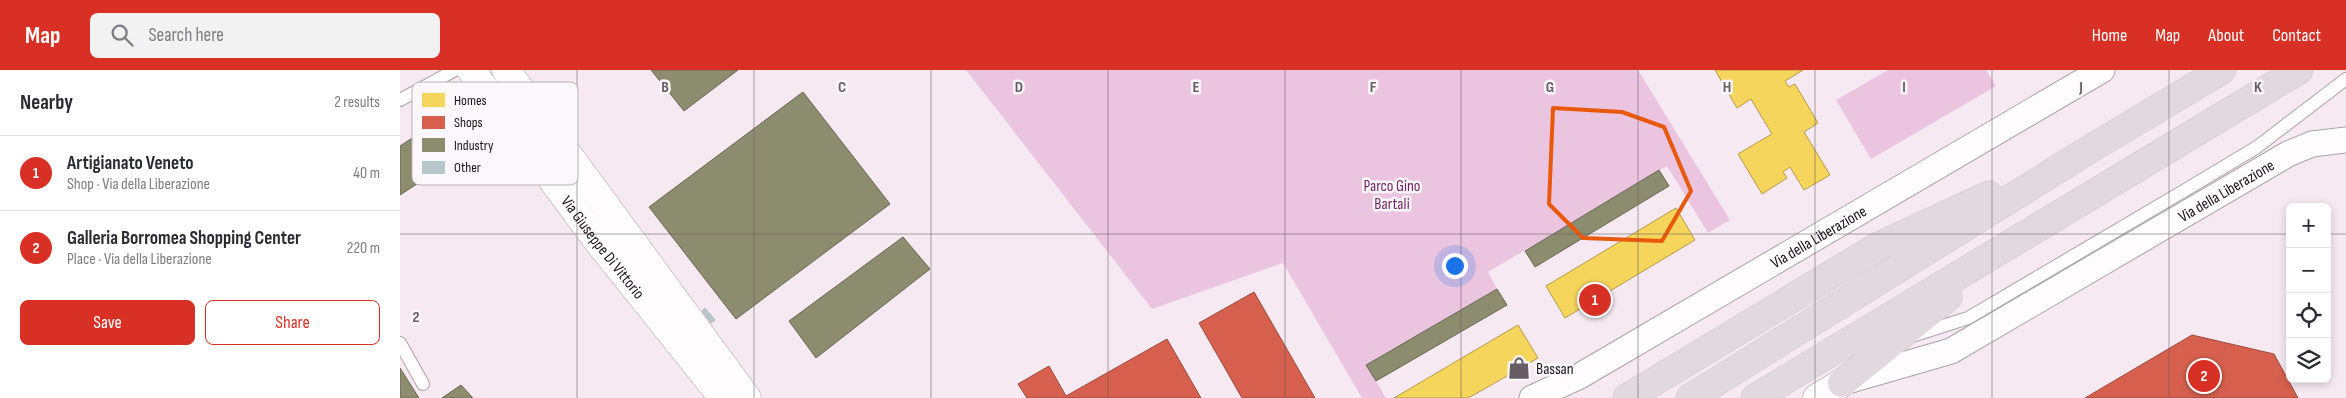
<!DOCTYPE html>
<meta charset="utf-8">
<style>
body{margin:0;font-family:"Sofia Sans Condensed",sans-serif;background:#f2f2f3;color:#2b2b33}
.controls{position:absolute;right:15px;bottom:15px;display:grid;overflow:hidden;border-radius:8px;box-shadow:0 2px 8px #0003}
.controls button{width:45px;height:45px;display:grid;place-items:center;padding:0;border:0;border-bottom:1px solid #e1e1e2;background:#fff;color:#2b2b33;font:25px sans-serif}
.you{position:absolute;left:1054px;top:195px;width:18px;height:18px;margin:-12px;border:4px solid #fff;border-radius:50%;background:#1a73e8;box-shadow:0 0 0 8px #1a73e833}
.badge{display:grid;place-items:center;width:32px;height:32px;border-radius:50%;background:#d93025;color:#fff;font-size:16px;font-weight:700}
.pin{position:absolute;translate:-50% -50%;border:2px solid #fff;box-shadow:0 1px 5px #0006}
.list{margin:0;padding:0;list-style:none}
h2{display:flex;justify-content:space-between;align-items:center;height:65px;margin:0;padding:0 20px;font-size:21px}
h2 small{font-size:16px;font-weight:400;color:#7c7c81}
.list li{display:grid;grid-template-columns:32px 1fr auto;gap:15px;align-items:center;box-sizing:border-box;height:75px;padding:0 20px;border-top:1px solid #e1e1e2}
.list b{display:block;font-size:19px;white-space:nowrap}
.list p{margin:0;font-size:16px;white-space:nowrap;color:#7c7c81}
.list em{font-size:16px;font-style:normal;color:#7c7c81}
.actions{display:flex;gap:10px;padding:15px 20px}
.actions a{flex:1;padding:11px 0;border:1px solid #d93025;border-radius:8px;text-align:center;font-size:18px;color:#d93025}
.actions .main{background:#d93025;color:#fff}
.icon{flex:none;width:28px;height:28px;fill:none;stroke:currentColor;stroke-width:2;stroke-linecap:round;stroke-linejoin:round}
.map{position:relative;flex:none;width:1946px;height:328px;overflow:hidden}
header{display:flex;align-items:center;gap:30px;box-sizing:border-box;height:70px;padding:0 25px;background:#d93025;color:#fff}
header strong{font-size:24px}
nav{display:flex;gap:28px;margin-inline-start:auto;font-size:18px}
.search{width:350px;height:45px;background:#f2f2f3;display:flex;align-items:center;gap:12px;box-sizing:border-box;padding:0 18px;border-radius:8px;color:#7c7c81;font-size:19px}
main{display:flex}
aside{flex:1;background:#fff}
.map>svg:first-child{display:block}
</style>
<header>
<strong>Map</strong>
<div class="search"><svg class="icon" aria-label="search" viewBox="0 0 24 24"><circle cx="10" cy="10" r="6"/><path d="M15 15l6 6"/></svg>Search here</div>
<nav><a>Home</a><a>Map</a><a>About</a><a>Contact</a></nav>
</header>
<main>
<aside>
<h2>Nearby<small>2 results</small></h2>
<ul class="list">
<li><span class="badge">1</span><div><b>Artigianato Veneto</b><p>Shop · Via della Liberazione</p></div><em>40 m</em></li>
<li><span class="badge">2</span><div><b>Galleria Borromea Shopping Center</b><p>Place · Via della Liberazione</p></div><em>220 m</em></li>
</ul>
<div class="actions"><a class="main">Save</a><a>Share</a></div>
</aside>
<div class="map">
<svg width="1946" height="328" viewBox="0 0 1946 328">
<rect width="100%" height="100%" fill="#f6e9f2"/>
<path fill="#ebc4e0" d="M566 0H1238L1330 150 1308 163 1267 96 1088 202 1097 219 966 294 986 328H962L883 193 752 239Z
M1488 0H1586L1596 16 1471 89 1436 30Z"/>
<path fill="#f6d55c" stroke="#b49a48" d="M1315 0H1403L1385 11 1389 17 1395 14 1418 53 1404 62 1430 105 1404 120 1390 97 1383 102 1387 108 1362 124 1338 84 1372 64 1351 29 1337 38Z
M1276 138 1295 170 1165 248 1146 216Z
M1118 255 1138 288 1093 314 1068 328H994Z"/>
<path fill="#d6604d" stroke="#9e493d" d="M854 222 915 328H842L799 253Z
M1792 265 1874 284 1898 328H1685Z
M767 269 801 328H627L618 314 649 296 666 326Z"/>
<path fill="#8c8c6e" stroke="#6a6754" d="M251 0H338L284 41Z
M403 22 490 134 336 249 249 137Z
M49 44 72 78 0 125V76Z
M1259 100 1269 116 1135 197 1125 181Z
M503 167 530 199 416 288 389 251Z
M1097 219 1107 235 976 311 966 295Z
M0 298 19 328H0Z
M61 315 73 328H42Z"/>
<path fill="#b6c7cc" stroke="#b6b6ba" d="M305 238 315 250 311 253 302 241Z"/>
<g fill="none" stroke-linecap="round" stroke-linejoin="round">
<defs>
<path id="lane" d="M0 30 55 0
M1512 266 1568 248 1787 119 1857 77 1946 9
M0 273 23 314"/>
<g id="street">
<path id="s1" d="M1444 312 1551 281 1888 84 1912 74 1946 70"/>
<path id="s2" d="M1132 328 1178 307 1702 0"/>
</g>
<g id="secondary">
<path id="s3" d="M71 0 196 169 323 328"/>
<path d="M106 0 347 328"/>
<path d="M1417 328 1442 313"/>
</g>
<path id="highway" d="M1442 313 1548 227
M1227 328 1477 177 1589 125
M1290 328 1690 79 1822 0
M1355 328 1899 0"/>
</defs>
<use href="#lane" stroke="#aca2a9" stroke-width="14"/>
<use href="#street" stroke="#aca2a9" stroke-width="27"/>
<use href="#secondary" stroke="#aca2a9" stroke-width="29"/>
<use href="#highway" stroke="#cec8cc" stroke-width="29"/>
<use href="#lane" stroke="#fefcfd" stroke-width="12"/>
<use href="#street" stroke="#fefcfd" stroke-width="25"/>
<use href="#secondary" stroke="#fefcfd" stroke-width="28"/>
<use href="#highway" stroke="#e2d9df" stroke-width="28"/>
</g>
<path fill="none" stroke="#e8590c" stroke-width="4" stroke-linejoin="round" d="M1153 38 1222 42 1264 57 1291 121 1262 171 1183 168 1149 134Z"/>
<path fill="none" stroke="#685d64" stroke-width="1" stroke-opacity="0.55" d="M177 0V328M354 0V328M531 0V328M708 0V328M885 0V328M1061 0V328M1238 0V328M1415 0V328M1592 0V328M1769 0V328M0 164H1890M1927 164H1946"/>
<defs>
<symbol id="shop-bare" viewBox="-9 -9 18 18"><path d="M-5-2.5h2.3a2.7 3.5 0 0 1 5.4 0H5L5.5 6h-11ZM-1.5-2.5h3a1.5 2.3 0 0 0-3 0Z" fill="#685d64" stroke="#fcf7fa" stroke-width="2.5" paint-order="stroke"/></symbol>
</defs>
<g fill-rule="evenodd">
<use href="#shop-bare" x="1103" y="282" width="32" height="32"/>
</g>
<g text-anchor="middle" stroke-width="5" stroke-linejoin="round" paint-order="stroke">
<g font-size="16" fill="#732263" stroke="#fcf7fa">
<text x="992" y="121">Parco Gino<tspan x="992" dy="18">Bartali</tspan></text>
</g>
<g font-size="16" fill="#1b1218" stroke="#fcf7fa">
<text dy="6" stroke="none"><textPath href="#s1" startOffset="430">Via della Liberazione</textPath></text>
<text dy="6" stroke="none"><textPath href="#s2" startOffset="329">Via della Liberazione</textPath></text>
<text dy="6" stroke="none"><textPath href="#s3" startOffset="221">Via Giuseppe Di Vittorio</textPath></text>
</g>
<g font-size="16" fill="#1b1218" stroke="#fcf7fa" text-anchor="start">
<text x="1136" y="304">Bassan</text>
</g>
</g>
<rect x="12" y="12" width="166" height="103" rx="8" fill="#fcf7fa" stroke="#b8b2b6" stroke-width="1"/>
<rect x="22" y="23" width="23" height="14" fill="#f6d55c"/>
<rect x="22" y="46" width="23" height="13" fill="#d6604d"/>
<rect x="22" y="68" width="23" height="14" fill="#8c8c6e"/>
<rect x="22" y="91" width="23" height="13" fill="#b6c7cc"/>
<g font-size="14" fill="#1b1218">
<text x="54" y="35">Homes</text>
<text x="54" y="57">Shops</text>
<text x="54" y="80">Industry</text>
<text x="54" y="102">Other</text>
</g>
<g font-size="16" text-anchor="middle" font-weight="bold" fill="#685d64" stroke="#fcf7fa" stroke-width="5" stroke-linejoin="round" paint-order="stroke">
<text x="265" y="22">B</text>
<text x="442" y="22">C</text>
<text x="619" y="22">D</text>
<text x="796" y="22">E</text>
<text x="973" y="22">F</text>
<text x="1150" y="22">G</text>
<text x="1327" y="22">H</text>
<text x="1504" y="22">I</text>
<text x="1681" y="22">J</text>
<text x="1858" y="22">K</text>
<text x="16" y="252">2</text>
</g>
</svg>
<div class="controls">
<button>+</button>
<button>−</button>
<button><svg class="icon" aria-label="locate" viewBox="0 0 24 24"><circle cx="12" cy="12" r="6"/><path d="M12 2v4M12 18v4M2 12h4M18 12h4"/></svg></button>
<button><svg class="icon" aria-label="layers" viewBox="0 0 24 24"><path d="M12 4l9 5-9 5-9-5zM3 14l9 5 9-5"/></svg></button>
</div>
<div class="you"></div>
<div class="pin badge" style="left:1195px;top:230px">1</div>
<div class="pin badge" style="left:1804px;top:306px">2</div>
</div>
</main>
